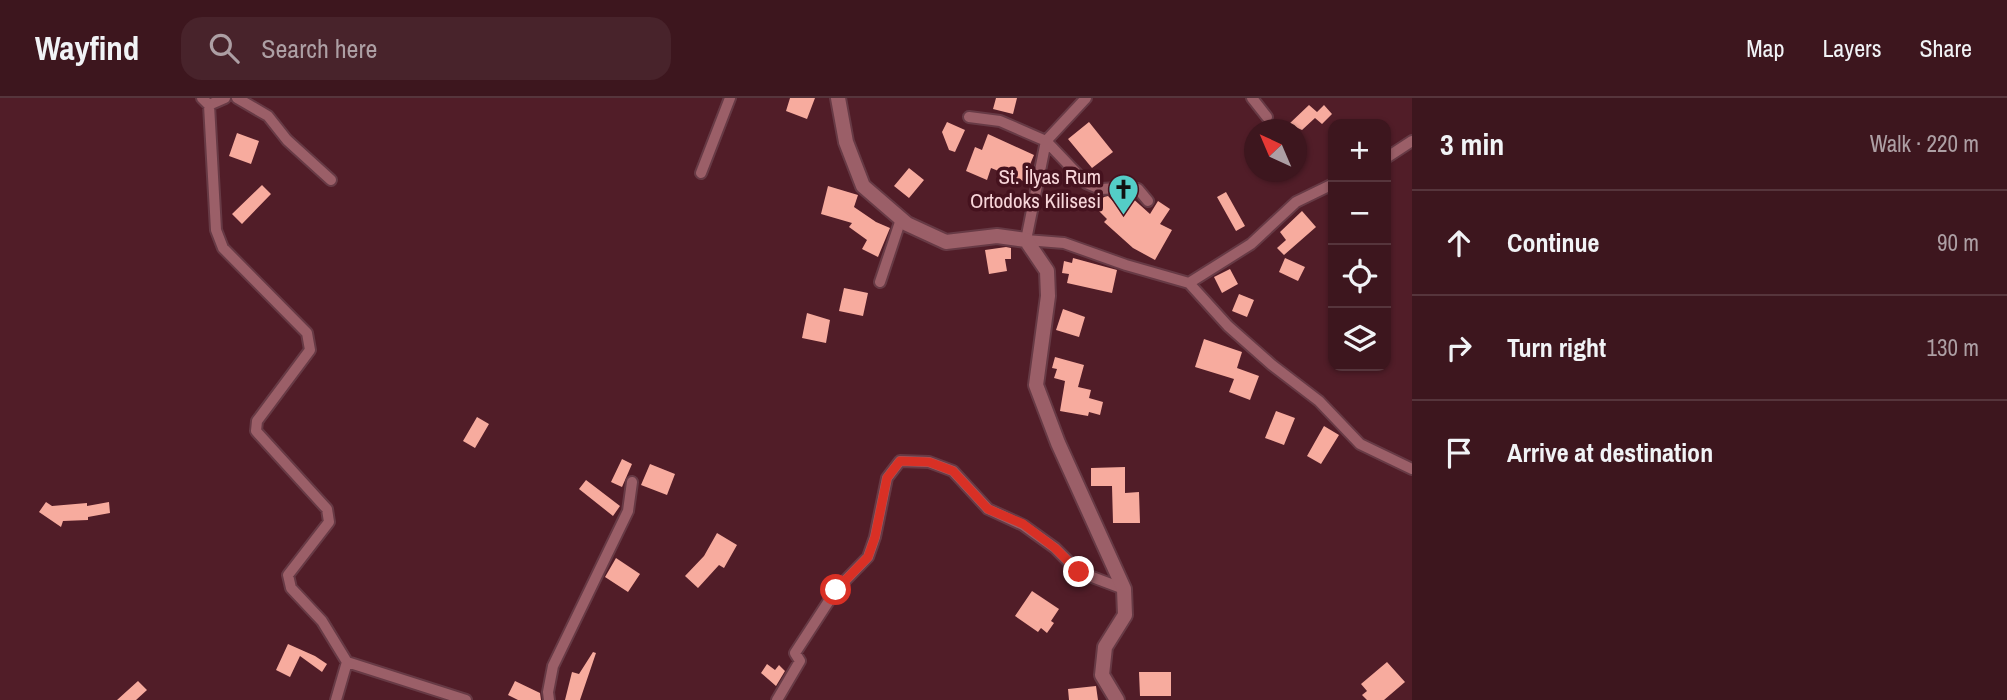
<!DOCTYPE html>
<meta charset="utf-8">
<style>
body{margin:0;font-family:"Archivo Narrow",sans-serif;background:#48232b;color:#f1f3f6}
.controls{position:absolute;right:21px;top:21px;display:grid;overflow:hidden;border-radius:14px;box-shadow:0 2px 5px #0004}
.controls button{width:63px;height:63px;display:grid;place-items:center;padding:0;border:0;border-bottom:2px solid #56353c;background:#3d161e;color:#f1f3f6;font:35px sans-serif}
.compass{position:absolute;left:1244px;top:21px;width:63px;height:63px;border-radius:50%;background:#3d161e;box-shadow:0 2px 5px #0004;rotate:316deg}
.stop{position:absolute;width:21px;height:21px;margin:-16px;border:5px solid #d93025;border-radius:50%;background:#fff}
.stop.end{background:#d93025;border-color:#fff;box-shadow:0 2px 7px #0008}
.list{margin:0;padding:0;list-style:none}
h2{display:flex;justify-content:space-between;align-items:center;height:91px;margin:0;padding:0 28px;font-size:30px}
h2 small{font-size:23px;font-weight:400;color:#ad9fa4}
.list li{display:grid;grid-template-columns:46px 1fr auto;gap:21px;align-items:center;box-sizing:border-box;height:105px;padding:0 28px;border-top:2px solid #56353c}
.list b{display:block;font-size:26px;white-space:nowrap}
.list em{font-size:23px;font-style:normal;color:#ad9fa4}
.icon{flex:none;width:38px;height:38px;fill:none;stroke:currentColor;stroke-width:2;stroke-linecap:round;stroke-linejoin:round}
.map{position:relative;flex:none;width:1412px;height:602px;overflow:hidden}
header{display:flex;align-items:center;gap:42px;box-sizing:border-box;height:98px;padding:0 35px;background:#3d161e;border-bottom:2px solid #56353c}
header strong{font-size:33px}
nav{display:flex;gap:38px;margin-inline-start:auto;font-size:24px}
.search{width:490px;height:63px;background:#48232b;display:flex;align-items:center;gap:18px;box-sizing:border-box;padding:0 24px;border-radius:21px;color:#ad9fa4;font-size:26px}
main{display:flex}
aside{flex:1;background:#3d161e}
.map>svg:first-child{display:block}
</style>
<header>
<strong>Wayfind</strong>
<div class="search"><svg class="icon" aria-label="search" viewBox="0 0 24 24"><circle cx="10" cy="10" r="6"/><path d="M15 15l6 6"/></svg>Search here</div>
<nav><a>Map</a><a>Layers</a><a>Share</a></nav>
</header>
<main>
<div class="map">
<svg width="1412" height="602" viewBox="0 0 1412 602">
<rect width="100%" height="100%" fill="#511d28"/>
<path fill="#f7ab9e" d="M790 0H815L807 21 786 13Z
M996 0H1017L1013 16 993 11Z
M1309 7 1317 14 1324 7 1332 16 1322 26 1315 20 1302 32 1289 26Z
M947 24 965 32 955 54 949 52 942 34Z
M1089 24 1113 54 1092 70 1068 41Z
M237 35 259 43 251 66 229 58Z
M988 36 1034 57 1023 83 991 70 987 82 966 73 975 49 982 52Z
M909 70 924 82 909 100 894 88Z
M262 87 271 96 242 126 232 116Z
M828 88 858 97 854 109 876 124 890 130 878 159 862 151 867 142 849 129 852 125 821 116Z
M1226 94 1245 128 1236 133 1217 99Z
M1108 98 1118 108 1127 98H1130L1150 116 1158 103 1170 111 1160 126 1172 132 1155 162 1133 150 1104 124 1107 121 1094 108 1104 99Z
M1302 113 1316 129 1284 157 1277 150 1286 142 1280 134Z
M1006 149 1011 150V161H1005L1007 173 989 176 985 152Z
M1073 160 1117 172 1112 195 1067 185 1069 176 1062 175 1064 163 1072 165Z
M1285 160 1305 169 1298 183 1279 174Z
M1230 171 1238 186 1222 195 1214 179Z
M844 190 868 195 863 218 839 213Z
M1239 196 1254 202 1247 219 1232 213Z
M1063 211 1085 219 1079 239 1056 232Z
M807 215 830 222 826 245 802 240Z
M1204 241 1242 254 1237 270 1259 278 1250 302 1229 294 1234 281 1195 269Z
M1055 259 1084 267 1078 289 1091 292 1089 300 1103 304 1100 317 1089 314 1088 318 1060 313 1065 283 1054 280 1057 271 1052 270Z
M1276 313 1295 320 1284 347 1265 340Z
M477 319 489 326 475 350 463 343Z
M1324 328 1339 337 1321 366 1307 358Z
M622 361 632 366 622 389 611 384Z
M650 366 675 376 667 397 641 387Z
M1125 369V395L1139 394 1140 425H1113L1112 388H1091V370Z
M586 382 620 408 613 418 579 391Z
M46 404 52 408 87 405V408L109 404 110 415 88 419V422L63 423 61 429 39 414Z
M717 435 737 447 724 470 719 467 698 490 685 478 704 458Z
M616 460 640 476 628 494 605 479Z
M1032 493 1059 511 1051 523 1054 525 1047 535 1041 530 1038 534 1015 518Z
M288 546 315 558 327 566 322 574 300 558 290 579 276 572Z
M593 554 596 555 580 602H565L572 574 579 576Z
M1387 564 1405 584 1384 602H1367L1362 597 1367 593 1361 586Z
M767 566 775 572 779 567 785 573 776 588 761 575Z
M1139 574H1171V598H1140Z
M138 583 147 592 136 602H117Z
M515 583 540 595 541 602H518L508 597Z
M1096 588 1098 602H1069L1068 591Z"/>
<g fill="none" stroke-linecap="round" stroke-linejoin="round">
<defs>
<path id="minor" d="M202 0 209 7 216 132 223 150 307 235 310 252 257 323 256 333 327 411 329 424 288 477 291 490 322 523 347 564 466 602
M237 0 268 18 287 42 331 82
M1086 0 1046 43 1026 142 1064 145 1126 167 1189 185 1228 228 1272 267 1319 303 1360 346 1412 371
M1252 0 1267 19
M209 7 225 0
M969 19 1000 23 1046 43 1086 85 1100 91 1121 90 1138 91 1148 103
M1386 60 1412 43
M701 75 730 0
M880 184 901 121
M1189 185 1251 146 1296 104 1333 86
M336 602 347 564
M549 602 548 594 553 568 628 413 632 384
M777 602 800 563 795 555 836 492 868 459 875 439 887 380 900 363 929 364 953 373 988 411 1023 427 1055 450 1079 474 1124 491"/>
<path id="tertiary" d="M838 0 846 44 863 88 907 126 946 144 997 138 1026 142 1047 173 1048 198 1036 287 1058 345 1124 491 1125 517 1105 549 1102 577 1117 602"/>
</defs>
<use href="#minor" stroke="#673a45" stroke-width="14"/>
<use href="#tertiary" stroke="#673a45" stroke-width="18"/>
<use href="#minor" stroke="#9b5f68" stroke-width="10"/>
<use href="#tertiary" stroke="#9b5f68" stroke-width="14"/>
</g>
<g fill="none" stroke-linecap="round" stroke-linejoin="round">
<path stroke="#d93025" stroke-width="9" d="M836 492 868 459 875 439 887 380 900 363 929 364 953 373 988 411 1023 426 1055 450 1079 474"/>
</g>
<defs>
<symbol id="church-pin" viewBox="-11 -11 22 30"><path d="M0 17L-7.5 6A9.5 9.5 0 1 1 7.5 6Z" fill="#54cdc7" stroke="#45121e"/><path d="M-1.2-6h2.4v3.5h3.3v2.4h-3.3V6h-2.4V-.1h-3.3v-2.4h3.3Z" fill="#111"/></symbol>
</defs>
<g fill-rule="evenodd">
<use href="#church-pin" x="1106" y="74" width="35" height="47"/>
</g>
<g text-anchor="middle" stroke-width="7" stroke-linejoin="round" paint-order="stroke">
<g font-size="21" fill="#f8d6da" stroke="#45121e" text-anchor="end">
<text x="1101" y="86">St. İlyas Rum<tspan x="1101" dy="24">Ortodoks Kilisesi</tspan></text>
</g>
</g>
</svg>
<div class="controls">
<button>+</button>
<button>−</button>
<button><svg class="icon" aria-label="locate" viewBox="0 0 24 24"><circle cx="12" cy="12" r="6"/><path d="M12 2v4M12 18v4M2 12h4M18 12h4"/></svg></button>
<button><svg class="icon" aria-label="layers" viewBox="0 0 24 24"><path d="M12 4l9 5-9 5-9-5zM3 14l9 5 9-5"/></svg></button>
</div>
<svg class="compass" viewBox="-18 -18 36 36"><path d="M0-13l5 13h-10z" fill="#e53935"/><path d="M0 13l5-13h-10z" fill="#ad9fa4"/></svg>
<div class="stop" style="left:836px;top:492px"></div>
<div class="stop end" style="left:1079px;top:474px"></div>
</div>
<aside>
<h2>3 min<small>Walk · 220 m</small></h2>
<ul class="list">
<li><svg class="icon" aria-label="ahead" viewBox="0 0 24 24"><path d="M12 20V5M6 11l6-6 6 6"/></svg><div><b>Continue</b></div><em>90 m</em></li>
<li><svg class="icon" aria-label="right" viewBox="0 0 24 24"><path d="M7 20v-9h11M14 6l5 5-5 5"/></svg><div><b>Turn right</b></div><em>130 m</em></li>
<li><svg class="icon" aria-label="arrive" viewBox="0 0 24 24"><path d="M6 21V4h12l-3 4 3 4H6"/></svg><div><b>Arrive at destination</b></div></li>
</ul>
</aside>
</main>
